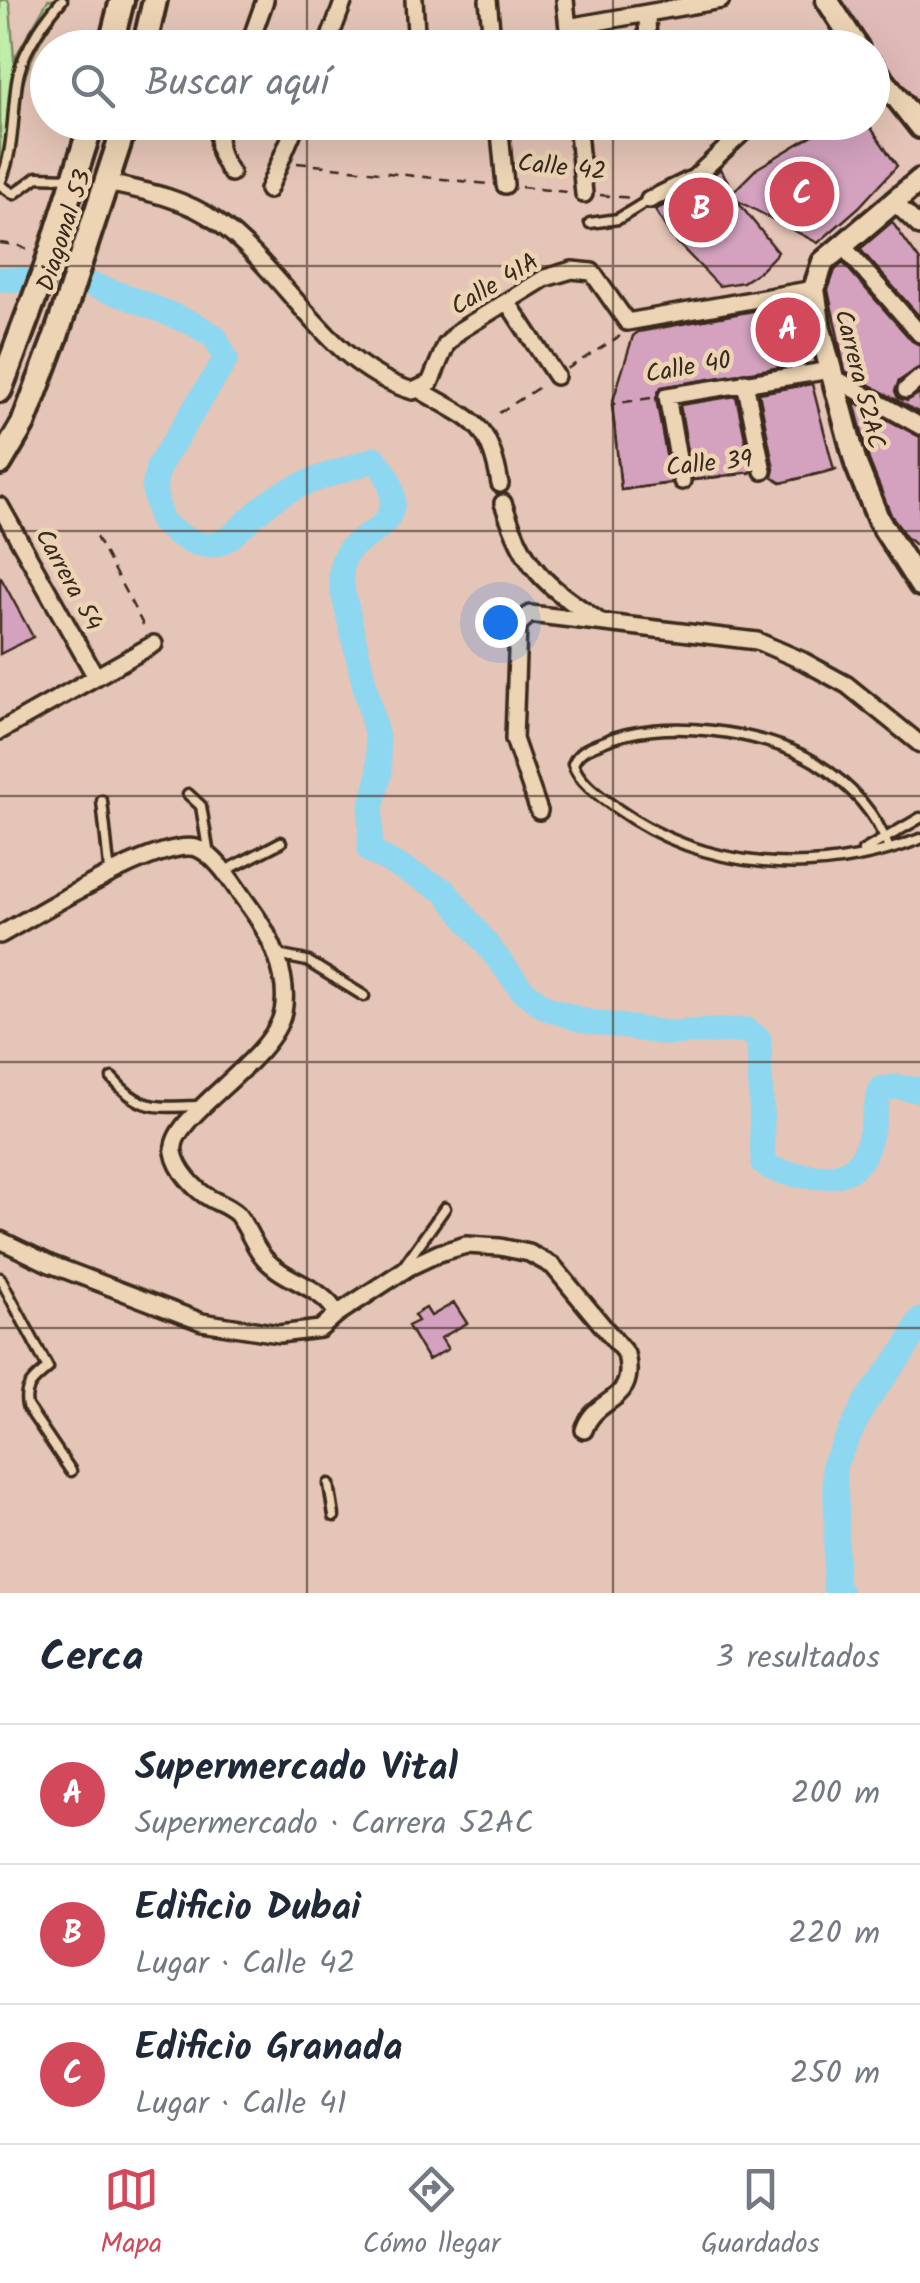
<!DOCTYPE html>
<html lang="es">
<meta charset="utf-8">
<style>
body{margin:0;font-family:Kalam,sans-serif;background:#f6f6f7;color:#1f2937}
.you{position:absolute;left:500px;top:622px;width:35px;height:35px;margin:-25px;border:8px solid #fff;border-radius:50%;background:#1a73e8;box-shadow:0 0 0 15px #1a73e833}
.badge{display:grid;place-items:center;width:65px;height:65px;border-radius:50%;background:#d1495b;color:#fff;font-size:32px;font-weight:700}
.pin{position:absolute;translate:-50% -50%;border:5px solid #fff;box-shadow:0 2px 10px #0006}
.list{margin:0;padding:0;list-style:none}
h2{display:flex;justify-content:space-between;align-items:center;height:130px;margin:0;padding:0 40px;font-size:42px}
h2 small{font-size:32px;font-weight:400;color:#747a83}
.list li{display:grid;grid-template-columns:65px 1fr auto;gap:30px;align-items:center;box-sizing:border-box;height:140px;padding:0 40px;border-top:2px solid #e0e1e3}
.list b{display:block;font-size:38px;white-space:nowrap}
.list p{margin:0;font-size:32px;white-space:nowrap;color:#747a83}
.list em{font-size:32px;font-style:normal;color:#747a83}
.icon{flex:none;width:55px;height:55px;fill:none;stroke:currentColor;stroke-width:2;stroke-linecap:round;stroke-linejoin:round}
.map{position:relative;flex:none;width:920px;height:1593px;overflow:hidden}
.search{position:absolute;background:#fff;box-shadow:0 10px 40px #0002;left:30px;right:30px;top:30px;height:110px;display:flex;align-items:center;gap:25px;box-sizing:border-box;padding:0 35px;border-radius:55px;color:#747a83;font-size:38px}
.sheet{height:550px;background:#fff}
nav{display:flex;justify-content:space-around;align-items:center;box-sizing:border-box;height:140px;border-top:2px solid #e0e1e3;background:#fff;font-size:28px;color:#747a83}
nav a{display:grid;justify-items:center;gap:5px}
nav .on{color:#d1495b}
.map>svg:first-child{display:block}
</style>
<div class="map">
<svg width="920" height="1593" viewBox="0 0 920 1593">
<rect width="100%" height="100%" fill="#e5c5b7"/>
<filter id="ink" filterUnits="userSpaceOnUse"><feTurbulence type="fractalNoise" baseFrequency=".01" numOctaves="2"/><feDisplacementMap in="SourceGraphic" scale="20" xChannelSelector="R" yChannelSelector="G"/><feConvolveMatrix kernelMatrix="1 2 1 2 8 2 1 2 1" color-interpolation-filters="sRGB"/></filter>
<g filter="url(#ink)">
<path fill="#e0bab9" d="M843 0H920V117L916 115Z"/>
<path fill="#c0edaa" stroke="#7e8c64" stroke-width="2.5" d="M0 0H8L10 6 14 59 48 0H67C46 28 28 58 21 93 15 125 17 156 0 185Z"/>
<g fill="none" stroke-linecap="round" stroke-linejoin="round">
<path stroke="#8ed7f0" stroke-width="25" d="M0 279 85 283 125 296 194 324 215 337 226 359 158 467 154 489 161 521C227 579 235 517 286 492 314 478 346 470 375 459 391 477 401 502 384 523 374 535 355 540 347 553 339 565 341 579 343 592L377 738 380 773 371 808 370 851 445 891 523 991 546 1008 584 1021 666 1033 746 1030 759 1039 763 1163C777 1173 791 1174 807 1176 876 1183 866 1138 881 1089L897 1087 920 1090
M841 1593 835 1587 837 1516 834 1465 865 1403 906 1348 920 1320"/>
</g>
<path fill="#d4a2bf" stroke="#3b2a1e" stroke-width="2.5" d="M809 122H867L897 166 859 207 818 243 736 200 778 252 760 271 743 282 719 286 671 236 655 210 699 188 720 169 734 191 756 169 816 133Z
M892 222 920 261V317L860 249Z
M843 263 912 341 920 345V367L899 381 895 391 898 398 907 401 920 393V413L845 371 828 290 835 270Z
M791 304 806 363 661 387 656 398 671 483 621 490 612 404 633 336 638 332Z
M812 384 834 470 781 483 772 477 774 469 759 393Z
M736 396 752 472 693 480 680 405Z
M854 402 920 437V549L906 537 891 515 869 460Z
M0 576 33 637 0 654Z
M454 1303 467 1323 441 1338 448 1349 428 1360 408 1326 418 1321 414 1315 426 1308 431 1316Z"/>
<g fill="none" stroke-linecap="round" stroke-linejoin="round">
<defs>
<path id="lane" d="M0 183C14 152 12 116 17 82 21 53 43 22 62 0
M0 185 14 194 37 177 70 178
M590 223 618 219 649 200
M188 794 201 806 209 855
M102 801 110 876
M889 849C876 812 848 783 815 762 763 730 659 717 603 742 590 747 579 750 573 764 579 783 601 797 616 808 706 872 818 878 920 839
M863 851 920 818
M223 872 281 842
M277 955 307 961 364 996
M112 1078C143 1114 159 1106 202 1106
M403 1267 445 1208
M0 1278 48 1368C34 1380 23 1387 27 1406L71 1471
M329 1484 334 1516"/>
<path id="street" d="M414 0 417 48
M488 0 493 48
M565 0 570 48
M647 15 648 48
M568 27 721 0
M248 48 265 0
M326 48 344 0
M223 122C215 144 218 154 231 173
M374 122 414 125 419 122
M499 122 505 185
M577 122 584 194
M107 183C145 191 184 198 216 221 286 271 327 366 413 391L430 383 446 345 459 331 545 278 572 270 592 272 627 322 814 289
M268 190 297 122
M649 200 694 178 754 122
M895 203 920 227
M842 245 920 334
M508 303 556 376
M833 377 920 426
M745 382 763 471
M420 390C472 421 489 420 500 484
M906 390 920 378
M682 481 667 396 831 370
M503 503C527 571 540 581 599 621
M0 506 96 677
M0 731 154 644
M539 811 514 739 518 625 530 614 757 641 803 661 847 685 920 744
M0 935C36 915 165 834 199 849 220 859 235 888 249 906 270 934 290 976 283 1012 273 1062 167 1118 174 1152 177 1170 195 1190 211 1199 219 1203 230 1207 237 1214 248 1227 253 1246 265 1259 286 1282 322 1286 337 1314
M0 1240 50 1264 202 1322 279 1334 320 1329 337 1314 409 1267 439 1253 466 1245 500 1247 529 1253 553 1266 626 1354C638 1405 596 1394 584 1430"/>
<path id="secondary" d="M827 0 858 48
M872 66 920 127
M920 180 823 262 814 289 820 329 856 464 879 521 920 585"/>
<path id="primary" d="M110 48 122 0
M144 48 155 0
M0 390 46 267 92 122
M0 463 23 424 55 339 126 122"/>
</defs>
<use href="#lane" stroke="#3b2a1e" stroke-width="15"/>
<use href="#street" stroke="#3b2a1e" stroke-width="22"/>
<use href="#secondary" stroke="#3b2a1e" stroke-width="28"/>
<use href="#primary" stroke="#3b2a1e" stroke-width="30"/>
<path stroke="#3b2a1e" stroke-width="2.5" stroke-dasharray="10 8" stroke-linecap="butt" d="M297 163 488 184
M521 187 567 192
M600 195 632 198
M0 243 17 245 32 252
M567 369 620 336
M651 398 612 404 621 490 666 484
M499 413 544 384
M694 480 751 473
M776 480 781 483 840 468
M96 537 147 632"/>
<use href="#lane" stroke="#ecd4b4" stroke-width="8"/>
<use href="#street" stroke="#ecd4b4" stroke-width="15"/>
<use href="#secondary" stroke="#ecd4b4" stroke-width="20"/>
<use href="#primary" stroke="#ecd4b4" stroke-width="22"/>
</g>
</g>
<path fill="none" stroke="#3b2a1e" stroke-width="2.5" stroke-opacity="0.55" d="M307 0V48M613 0V48M307 122V1593M613 122V1593M0 266H920M0 531H920M0 796H920M0 1062H920M0 1328H920"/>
<g text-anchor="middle" stroke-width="9" stroke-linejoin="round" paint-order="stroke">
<g font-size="25" fill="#3b2a1e" stroke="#ecd4b4">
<text transform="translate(562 166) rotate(6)" y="9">Calle 42</text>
<text transform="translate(63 230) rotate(-72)" y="9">Diagonal 53</text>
<text transform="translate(494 283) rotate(-31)" y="9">Calle 41A</text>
<text transform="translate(688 366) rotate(-10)" y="9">Calle 40</text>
<text transform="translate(861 379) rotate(76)" y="9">Carrera 52AC</text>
<text transform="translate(709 462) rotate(-6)" y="9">Calle 39</text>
<text transform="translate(70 579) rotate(61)" y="9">Carrera 54</text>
</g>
</g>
</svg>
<div class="you"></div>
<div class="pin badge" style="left:788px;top:330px">A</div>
<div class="pin badge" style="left:701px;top:210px">B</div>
<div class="pin badge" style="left:802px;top:194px">C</div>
<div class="search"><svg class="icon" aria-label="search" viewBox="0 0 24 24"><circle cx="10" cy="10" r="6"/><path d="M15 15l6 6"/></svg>Buscar aquí</div>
</div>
<section class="sheet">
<h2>Cerca<small>3 resultados</small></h2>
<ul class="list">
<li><span class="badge">A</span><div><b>Supermercado Vital</b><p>Supermercado · Carrera 52AC</p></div><em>200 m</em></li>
<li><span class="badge">B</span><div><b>Edificio Dubai</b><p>Lugar · Calle 42</p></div><em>220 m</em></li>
<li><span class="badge">C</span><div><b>Edificio Granada</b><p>Lugar · Calle 41</p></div><em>250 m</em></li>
</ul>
</section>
<nav>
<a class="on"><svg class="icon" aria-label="map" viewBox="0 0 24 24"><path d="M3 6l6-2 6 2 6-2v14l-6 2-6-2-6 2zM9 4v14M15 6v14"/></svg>Mapa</a>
<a><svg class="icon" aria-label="directions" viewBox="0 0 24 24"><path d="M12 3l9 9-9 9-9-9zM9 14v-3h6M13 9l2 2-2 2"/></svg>Cómo llegar</a>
<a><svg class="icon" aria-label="saved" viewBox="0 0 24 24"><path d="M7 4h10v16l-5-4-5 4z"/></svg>Guardados</a>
</nav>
